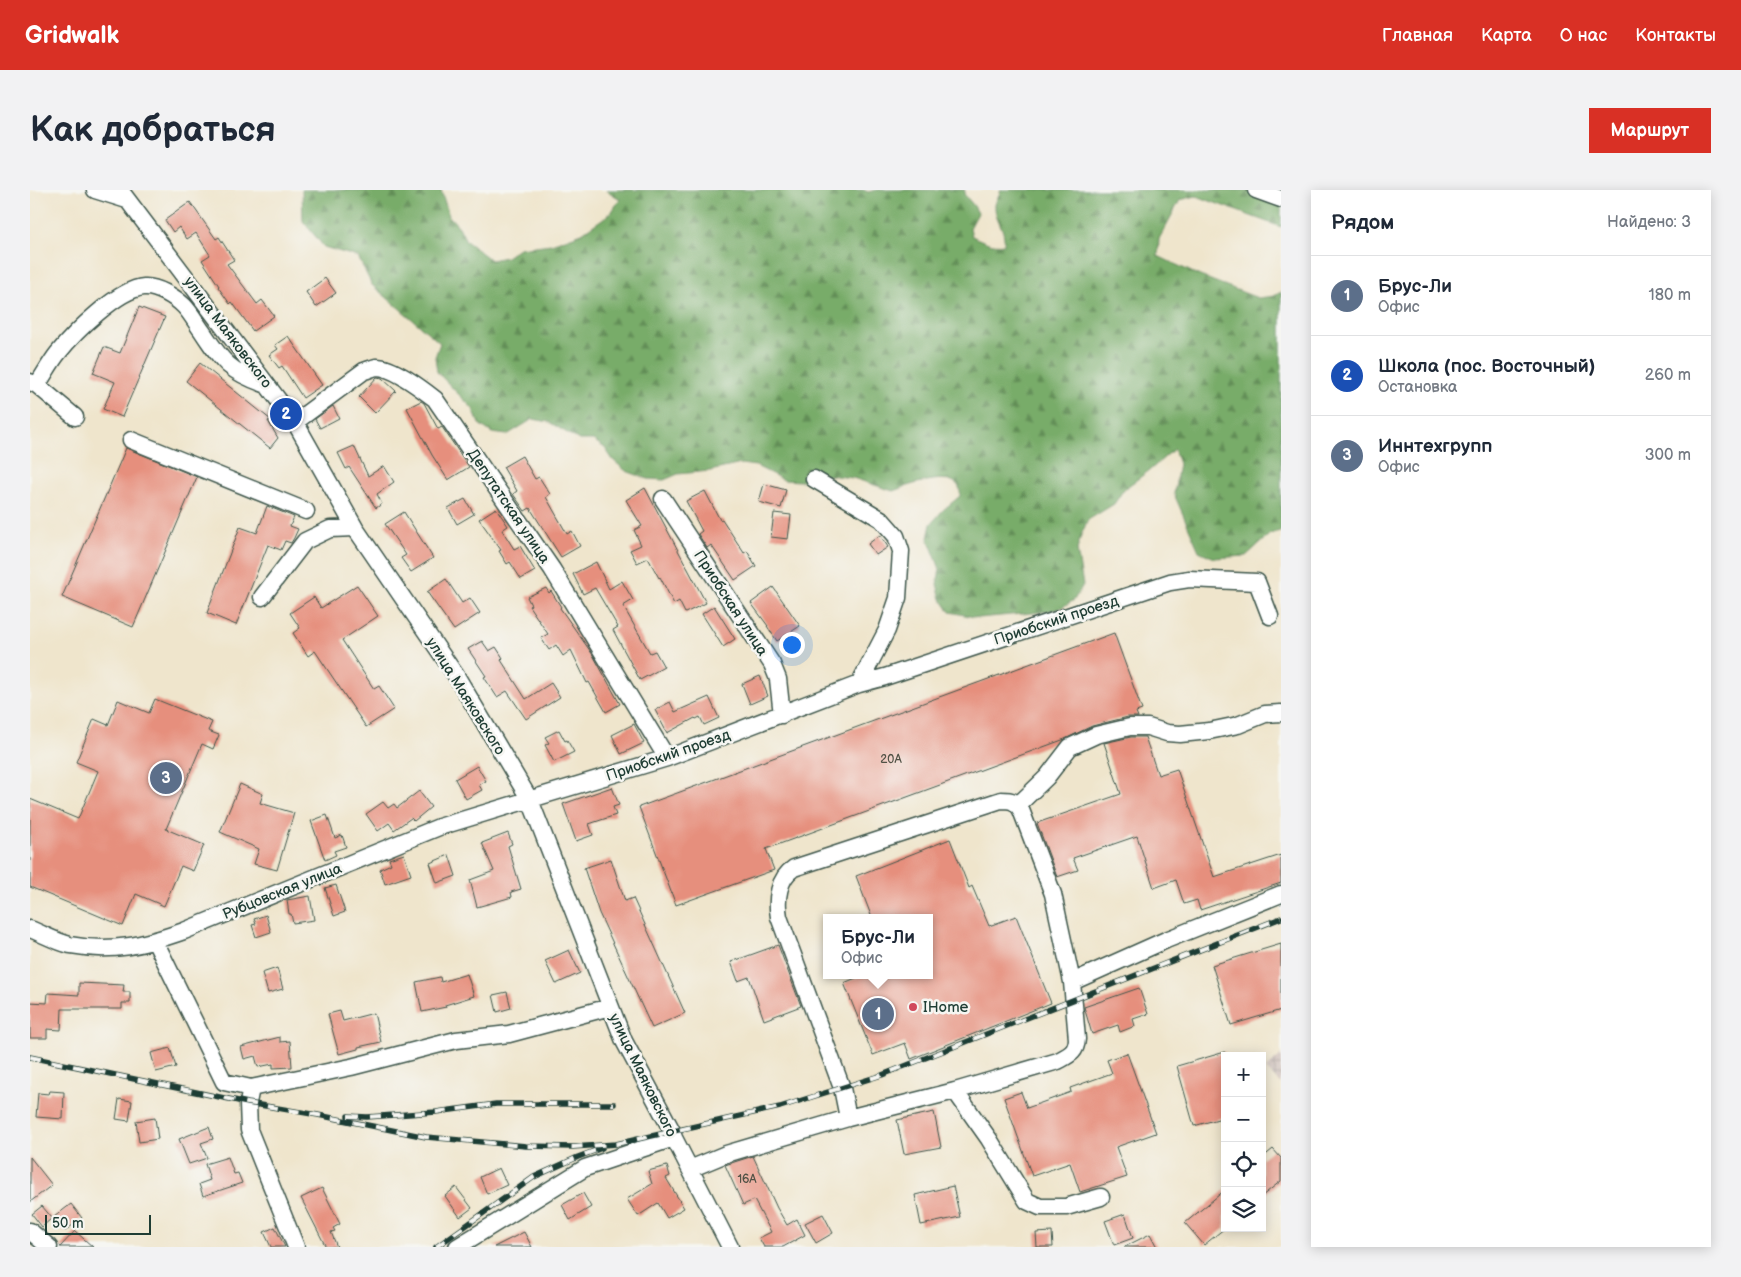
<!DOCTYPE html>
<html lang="ru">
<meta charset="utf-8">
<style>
body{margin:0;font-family:"Balsamiq Sans",sans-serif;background:#f2f2f3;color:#1f2937}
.controls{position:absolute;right:15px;bottom:15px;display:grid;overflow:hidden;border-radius:0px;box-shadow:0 2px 12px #0003}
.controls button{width:45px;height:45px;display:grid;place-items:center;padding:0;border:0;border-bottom:1px solid #e0e1e3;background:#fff;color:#1f2937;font:25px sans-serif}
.scale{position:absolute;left:15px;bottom:12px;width:106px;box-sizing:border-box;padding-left:5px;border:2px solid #1f3d34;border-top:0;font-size:14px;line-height:18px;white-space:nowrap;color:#1f3d34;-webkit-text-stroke:4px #f6f6f2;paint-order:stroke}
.you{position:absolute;left:761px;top:454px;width:18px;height:18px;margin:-12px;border:4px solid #fff;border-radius:50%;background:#1a73e8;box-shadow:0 0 0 8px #1a73e833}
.badge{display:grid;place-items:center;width:32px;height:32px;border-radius:50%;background:#d93025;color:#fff;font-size:16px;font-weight:700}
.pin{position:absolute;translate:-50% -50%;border:2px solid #fff;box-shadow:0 1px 5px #0006}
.popup{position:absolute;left:793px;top:724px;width:110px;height:65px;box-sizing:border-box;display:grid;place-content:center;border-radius:0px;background:#fff;filter:drop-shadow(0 1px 4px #0005);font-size:16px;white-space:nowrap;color:#747a83}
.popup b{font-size:19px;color:#1f2937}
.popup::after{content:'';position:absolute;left:50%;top:100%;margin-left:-10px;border:10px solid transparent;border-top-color:#fff}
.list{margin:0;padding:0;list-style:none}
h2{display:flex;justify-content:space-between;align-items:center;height:65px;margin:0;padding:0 20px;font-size:21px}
h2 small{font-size:16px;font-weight:400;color:#747a83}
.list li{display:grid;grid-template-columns:32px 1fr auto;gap:15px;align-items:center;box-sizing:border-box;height:80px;padding:0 20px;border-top:1px solid #e0e1e3}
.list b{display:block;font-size:19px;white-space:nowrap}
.list p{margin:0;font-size:16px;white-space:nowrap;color:#747a83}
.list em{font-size:16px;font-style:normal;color:#747a83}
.icon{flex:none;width:28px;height:28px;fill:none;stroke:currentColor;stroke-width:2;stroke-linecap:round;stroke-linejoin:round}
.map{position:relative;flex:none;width:1251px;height:1057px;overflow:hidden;border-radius:0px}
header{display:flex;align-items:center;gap:30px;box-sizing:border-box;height:70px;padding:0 25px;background:#d93025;color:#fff}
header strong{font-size:24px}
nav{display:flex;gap:28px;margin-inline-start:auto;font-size:18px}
.intro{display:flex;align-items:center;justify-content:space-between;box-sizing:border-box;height:120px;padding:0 30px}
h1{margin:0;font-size:35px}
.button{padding:12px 22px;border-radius:0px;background:#d93025;color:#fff;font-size:18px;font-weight:700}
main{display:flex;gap:30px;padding:0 30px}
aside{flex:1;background:#fff;border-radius:0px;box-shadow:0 2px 12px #0003}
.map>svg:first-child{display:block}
</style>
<header>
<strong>Gridwalk</strong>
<nav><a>Главная</a><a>Карта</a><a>О нас</a><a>Контакты</a></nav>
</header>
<div class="intro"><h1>Как добраться</h1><a class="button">Маршрут</a></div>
<main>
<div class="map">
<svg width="1251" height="1057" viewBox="0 0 1251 1057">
<defs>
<pattern id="industrial-grid" width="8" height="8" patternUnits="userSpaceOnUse" patternTransform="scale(1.25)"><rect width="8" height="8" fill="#cfc0ba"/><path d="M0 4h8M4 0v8" fill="none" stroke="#a79d98"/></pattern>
<pattern id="forest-firs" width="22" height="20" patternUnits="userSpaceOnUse" patternTransform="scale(1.25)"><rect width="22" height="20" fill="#78ac69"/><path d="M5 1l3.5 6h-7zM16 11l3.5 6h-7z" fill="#628d57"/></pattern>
</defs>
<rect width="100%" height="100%" fill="#f6f6f2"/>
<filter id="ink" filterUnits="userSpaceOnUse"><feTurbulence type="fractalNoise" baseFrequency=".02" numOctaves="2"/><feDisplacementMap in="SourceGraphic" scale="10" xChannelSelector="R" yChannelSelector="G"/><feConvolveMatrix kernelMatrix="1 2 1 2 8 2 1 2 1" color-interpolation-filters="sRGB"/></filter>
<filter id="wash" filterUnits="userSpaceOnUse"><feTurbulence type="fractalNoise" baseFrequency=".0096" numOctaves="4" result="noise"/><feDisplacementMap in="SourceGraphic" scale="20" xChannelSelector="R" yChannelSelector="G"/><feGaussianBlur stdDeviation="1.12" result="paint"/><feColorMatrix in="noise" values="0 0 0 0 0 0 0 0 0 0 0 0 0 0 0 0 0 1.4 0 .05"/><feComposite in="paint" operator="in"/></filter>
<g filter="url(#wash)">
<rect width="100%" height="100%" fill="#efe5cc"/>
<path fill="url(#industrial-grid)" d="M1251 865V894L1236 879Z"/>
<path fill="url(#forest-firs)" stroke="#4c744e" d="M272 0H411L419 26 429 37 436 51 461 70 476 67 489 58 521 54 552 43 581 23 590 9 576 0H833L838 2 847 0H935L934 4 944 16 948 23 940 38 942 46C953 51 962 56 974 54 976 38 964 29 965 15 966 10 969 5 971 0H1251V37L1166 6 1150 10 1129 49 1128 66 1170 86 1228 108 1244 106 1251 102V341L1240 344 1216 366 1184 368 1169 361 1144 304 1149 274 1144 259 1120 280 1094 299 1084 314 1058 330 1051 345 1047 360 1053 395 1044 410 1029 419 1013 422 949 428 920 422 911 409 907 394 910 379 898 348 901 334 913 320 930 306C934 275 876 296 863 301L823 288 799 285 785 289 771 291 754 290 726 276 711 274 680 281 648 284 634 290 618 289 596 281 583 270 575 258 563 250H549L519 232 503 229 477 245 462 243 449 234 443 219 407 182 405 167 410 153 342 95 328 67 294 57 273 31Z"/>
<g id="blocks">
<path fill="#e68f7d" d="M160 12 186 49 189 47 204 70 197 74 227 114 232 110 244 126 223 141 202 112 200 114 188 97 189 96 172 70 180 65 166 43 157 49 149 37 143 42 135 30Z
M295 88 306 103 286 117 276 102Z
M109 117 135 127 92 227 73 219 85 192 63 183 74 157 90 163Z
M258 146 292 195 273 208 252 176 249 178 239 165 248 159 245 155Z
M170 173 241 230 238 231 248 248 240 258 156 191Z
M347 187 352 188 366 201 345 223 329 207Z
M391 211 394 213 408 239 412 237 439 277 418 290 402 265 377 218Z
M303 216 309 228 290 238 285 229Z
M324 256 338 286 354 276 364 292 347 304 352 314 346 318 319 277 316 279 308 263Z
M96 258 167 287 103 437 32 407Z
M492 266 505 289 509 287 520 304 516 307 537 344 542 341 550 356 531 367 500 318 495 321 483 304 487 301 473 277Z
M734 294 756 300 751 318 729 312Z
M615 298 676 413 655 423 649 411 644 414 630 387 629 388 618 368 607 373 600 360 611 355 604 340 612 336 596 310Z
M675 301 690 330 692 329 714 363 717 361 726 376 705 390 681 355 677 358 668 344 672 341 656 311Z
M435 309 444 324 427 334 418 318Z
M237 316 264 327 260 336 268 339 264 348 261 353 255 351 251 360 238 355 206 435 177 423 210 337 227 343Z
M466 318 478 336 472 340 484 359 490 356 505 381 491 389 480 372 477 374 469 361 471 360 449 329Z
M374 322 403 368 381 382 371 368 376 365 355 334Z
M744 323 761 325 758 349 741 347Z
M850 345 858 357 846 365 838 354Z
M566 372 579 399 592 391 603 410 593 416 620 463 625 461 634 477 610 490 583 440 588 437 565 398 553 404 543 384Z
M416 389 432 413 440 408 450 423 424 440 397 402Z
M327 395 348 426 312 450 344 499 349 496 364 519 336 537 285 461 278 466 263 443 270 438 260 423 284 407 291 418Z
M743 397 770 436 747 451 737 436H738L721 413Z
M516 398 519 403 521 401 531 417 530 418 563 465 590 514 576 522 559 492 557 493 541 460 533 466 526 455 519 460 511 448 518 444 499 416 501 415 497 407Z
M684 416 705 449 693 457 672 424Z
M1084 443 1112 520 1106 522 1108 527H1098L1062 536 1035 549 736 659 744 680 646 715 609 617Z
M452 451 459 461 466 457 473 468 471 470 496 509 521 493 530 507 496 529 477 501 467 507 454 487 456 486 438 459Z
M730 486 738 506 720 514 712 494Z
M679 507 689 528 674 535 670 527 666 529 665 528 637 543 625 520 640 512 645 522Z
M125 509 182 532 178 541 189 545 183 559 172 554 136 639 174 655 163 681 151 676 134 716 106 704 93 736 0 697V609L48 629 68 581 46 572 64 529 78 535 88 510 119 523Z
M604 534 614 553 591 564 582 545Z
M529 540 535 551 537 550 544 562 524 572 515 555 519 553 515 547Z
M1101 547H1115L1128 585 1147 579 1184 687 1251 665V693L1170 720 1167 710 1154 714 1146 690 1124 698 1107 646 1043 668 1048 680 1027 687 1007 633 1091 604 1074 553Z
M447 576 456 591 449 595 452 600 436 609 425 589Z
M210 594 233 604 230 613 264 623 247 680 224 674 229 659 190 642Z
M582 597 589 615 583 617 586 625 559 634 563 645 546 651 533 614Z
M389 601 401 617 384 631 381 628 364 640 359 633 348 641 336 624 353 612 358 618 364 614 367 618Z
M297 625 305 648 312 645 316 657 304 661 306 665 295 670 281 631Z
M478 643 482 654 478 656 491 699 481 702 482 707 447 717 440 690 464 681 452 653Z
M920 649 939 698 942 696 959 736 986 726 1021 813 881 869 875 853 843 865 814 793 833 785H899V728H842L826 686Z
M374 664 381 685 355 694 350 679 361 674 359 669Z
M419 665 426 686 407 693 400 673Z
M581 669 595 711 603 708 655 823 622 838 569 723 554 678Z
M306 695 315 722 304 726 295 698Z
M280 706 284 730 263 733 261 724H259L257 710Z
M236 725 241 742 226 747 222 735 226 734 224 729Z
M1251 754V820L1201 835 1182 775Z
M748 755 771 816 734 830 719 787 708 791 701 772Z
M539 760 550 783 526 794 515 771Z
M247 778 253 799 238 803 232 783Z
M437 784 444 806 415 815 416 817 392 822 386 792 410 787 411 792Z
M49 793 94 795 93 802H100V813H92V819H32L31 840 17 839V848H0V812L17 813 18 803 49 805Z
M1109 798 1118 824 1103 829 1105 836 1090 842 1088 835 1062 844 1054 817Z
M477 802 481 818 467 822 463 805Z
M310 821 313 831 344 823 351 852 328 857V859L309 864 298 824Z
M250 847V852L260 851 262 877 243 878V874L228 877 225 866 214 869 211 857Z
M140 858 146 877 126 882 121 863Z
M1195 862V927L1164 936 1147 876Z
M1097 863 1126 943 1086 957 1097 987 1050 1002 1040 973 1002 986 974 908 991 902 997 918 1041 902 1040 898 1082 883 1077 870Z
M20 901 34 902 33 929 6 927 8 903 19 904Z
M89 909 102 911 99 931 86 929Z
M904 922 911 957 874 964 867 930Z
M125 928 128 949 109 952 106 931Z
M179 937 183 949 171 953 177 968 159 974 149 949Z
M1243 959 1251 968V991L1232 1006V968Z
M723 966 747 1018 757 1035 767 1029 775 1045 753 1057H734L729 1048 741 1042 724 1010 713 1015 695 975Z
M0 967 22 995 0 1012Z
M198 967 204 984 208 983 212 993 173 1006 169 994 180 990 175 974Z
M637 976 640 986 636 988 654 1018 637 1028 628 1013 608 1026 597 1009 622 994 618 981Z
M469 978 477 995 457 1004 450 987Z
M923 996 930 1027 891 1035 885 1005Z
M426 997 442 1018 430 1027 415 1006Z
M292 998 310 1034 303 1038 305 1041 301 1042 307 1057H296L271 1008Z
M1195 1000V1038L1174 1055 1155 1033Z
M553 1003 561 1017 540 1030 532 1015Z
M41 1014 52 1028 35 1041 24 1027Z
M12 1016 22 1028 12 1037 2 1024Z
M793 1024 803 1043 786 1053 775 1033Z
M1095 1024 1103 1048 1084 1055 1075 1031Z
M245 1037 255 1057H241L234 1042Z
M45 1041 63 1057H30Z
M494 1042 502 1057H464Z
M1022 1042 1023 1057H1007L1006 1043Z
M1120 1044 1127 1057H1094Z"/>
</g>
</g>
<g filter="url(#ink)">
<use href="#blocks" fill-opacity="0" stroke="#3e564b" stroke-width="1"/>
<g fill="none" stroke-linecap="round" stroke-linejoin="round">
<defs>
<path id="minor" d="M65 0 97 10
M90 0 265 232 325 338 427 487 500 610 594 851 642 941 644 948 700 1057
M1226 0 1251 9
M0 192 7 195 45 227
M7 195C14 185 20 173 28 163 44 143 88 99 114 97 127 96 145 107 154 116 161 123 166 133 172 141 193 173 200 182 237 195
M265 232 334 181C338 180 342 178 346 177 362 176 392 199 405 209L522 379 637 568
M101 250 276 321
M784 289 851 329 866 346 871 361 868 408 857 440 829 494
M633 309 742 474 748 489 752 525
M232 407 275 351 300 339 325 338
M988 615 1017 587 1040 557 1066 545 1100 537H1118L1137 543 1150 544 1179 541 1208 535 1235 524 1251 523
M0 739C13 744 27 752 40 755 83 763 114 755 154 741L409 637 637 568 829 494 855 487 1140 392 1159 389 1227 392 1240 426
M125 751 194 892 221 898 218 913 219 940 266 1057
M221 898 321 877 426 850 479 844 580 817
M925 901 959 949 997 1011 1010 1017H1036L1071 1007
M818 928 925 901 1028 871C1039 865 1046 863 1047 849L1042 792
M660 979 696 964 818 928 812 898 749 727C746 710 748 688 764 678L971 610C982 610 986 611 991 620L1023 704 1042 792 1136 750 1251 704
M0 1041 19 1057
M427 1057 555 978 644 948"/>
</defs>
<use href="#minor" stroke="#3e564b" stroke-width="19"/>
<use href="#minor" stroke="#fff" stroke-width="16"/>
<defs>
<path id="rail" d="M0 867 218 913 288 925 396 947 496 956 543 957 586 954 750 917 852 885 1251 728
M318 926 337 927 406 922 466 914H584
M406 1057 504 987 548 967 572 958"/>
</defs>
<use href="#rail" stroke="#1f3d34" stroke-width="5.5"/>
<use href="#rail" stroke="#f6f6f2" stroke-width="4" stroke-dasharray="11" stroke-linecap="butt"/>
</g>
</g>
<circle fill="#d1495b" stroke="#f6f6f2" stroke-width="2" cx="883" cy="817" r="5"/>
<g text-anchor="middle" stroke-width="5" stroke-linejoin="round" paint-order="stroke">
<g font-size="12" fill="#515246">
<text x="861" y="573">20А</text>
<text x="717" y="993">16А</text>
</g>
<g font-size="15" fill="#1f3d34" stroke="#f6f6f2">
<text transform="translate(198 142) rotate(53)" y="5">улица Маяковского</text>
<text transform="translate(479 316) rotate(56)" y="5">Депутатская улица</text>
<text transform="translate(701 413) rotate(57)" y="5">Приобская улица</text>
<text transform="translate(1026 430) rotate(-18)" y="5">Приобский проезд</text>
<text transform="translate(436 506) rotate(58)" y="5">улица Маяковского</text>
<text transform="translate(638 565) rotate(-19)" y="5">Приобский проезд</text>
<text transform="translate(252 701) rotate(-22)" y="5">Рубцовская улица</text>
<text transform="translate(613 885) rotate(64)" y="5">улица Маяковского</text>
</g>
<g font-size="15" fill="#1f3d34" stroke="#f6f6f2" text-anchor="start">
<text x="893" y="822">IHome</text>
</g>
</g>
</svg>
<div class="controls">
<button>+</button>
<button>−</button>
<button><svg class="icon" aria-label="locate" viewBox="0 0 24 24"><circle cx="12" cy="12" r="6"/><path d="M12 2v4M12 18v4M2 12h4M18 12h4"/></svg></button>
<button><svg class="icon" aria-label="layers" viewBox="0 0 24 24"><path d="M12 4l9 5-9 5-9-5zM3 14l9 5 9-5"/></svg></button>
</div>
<div class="scale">50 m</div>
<div class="you"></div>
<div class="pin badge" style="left:848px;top:824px;background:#5c6f8a">1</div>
<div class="popup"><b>Брус-Ли</b>Офис</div>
<div class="pin badge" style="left:256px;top:224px;background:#1a4fb4">2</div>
<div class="pin badge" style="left:136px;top:588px;background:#5c6f8a">3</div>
</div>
<aside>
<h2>Рядом<small>Найдено: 3</small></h2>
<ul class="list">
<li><span class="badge" style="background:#5c6f8a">1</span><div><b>Брус-Ли</b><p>Офис</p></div><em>180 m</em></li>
<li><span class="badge" style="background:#1a4fb4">2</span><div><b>Школа (пос. Восточный)</b><p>Остановка</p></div><em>260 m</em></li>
<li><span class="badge" style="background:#5c6f8a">3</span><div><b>Иннтехгрупп</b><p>Офис</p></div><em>300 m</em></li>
</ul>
</aside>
</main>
